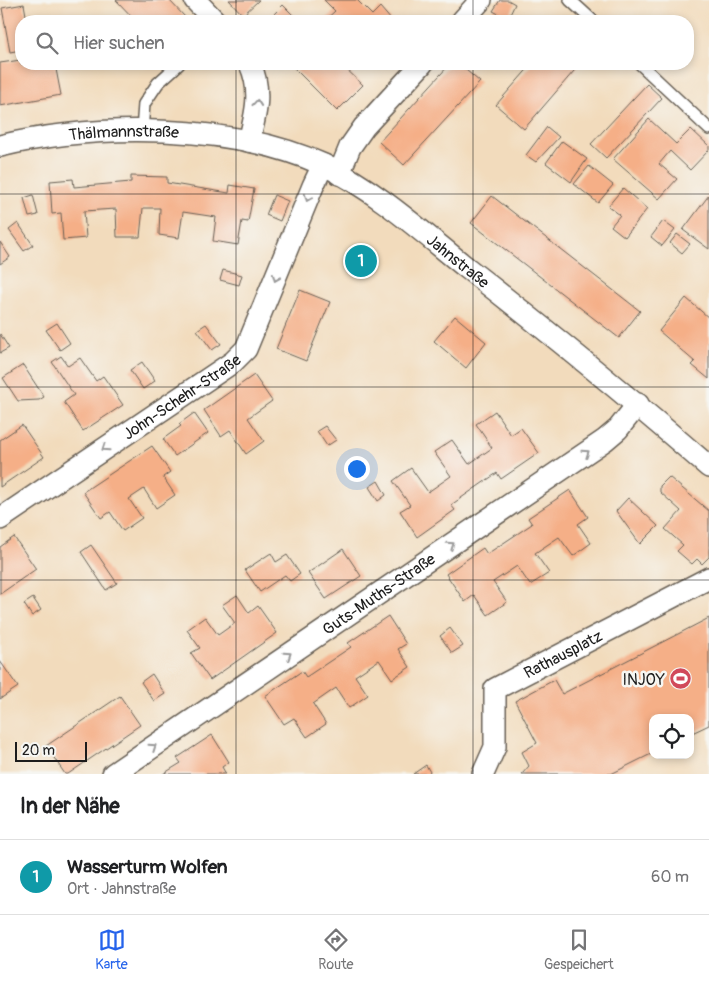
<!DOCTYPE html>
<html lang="de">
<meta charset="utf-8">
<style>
body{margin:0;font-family:Pangolin,sans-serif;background:#f2f2f2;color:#202124}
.controls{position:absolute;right:15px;bottom:15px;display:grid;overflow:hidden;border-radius:10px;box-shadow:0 2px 8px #0003}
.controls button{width:45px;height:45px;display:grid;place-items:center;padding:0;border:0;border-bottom:1px solid #e0e0e0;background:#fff;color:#202124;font:25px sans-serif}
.scale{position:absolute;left:15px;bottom:12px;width:72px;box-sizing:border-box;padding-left:5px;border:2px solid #1c1c1c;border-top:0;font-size:14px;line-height:18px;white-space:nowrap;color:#1c1c1c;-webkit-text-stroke:4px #f6f6f2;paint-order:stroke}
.you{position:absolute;left:356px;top:468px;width:18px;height:18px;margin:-12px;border:4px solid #fff;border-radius:50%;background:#1a73e8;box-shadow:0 0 0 8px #1a73e833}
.badge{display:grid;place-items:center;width:32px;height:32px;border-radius:50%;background:#2563eb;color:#fff;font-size:16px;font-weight:700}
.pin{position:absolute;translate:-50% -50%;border:2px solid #fff;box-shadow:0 1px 5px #0006}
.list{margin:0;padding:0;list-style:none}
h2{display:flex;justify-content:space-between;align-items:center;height:65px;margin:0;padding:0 20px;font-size:21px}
h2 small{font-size:16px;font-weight:400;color:#757577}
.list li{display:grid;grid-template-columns:32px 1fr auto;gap:15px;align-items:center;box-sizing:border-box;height:75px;padding:0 20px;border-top:1px solid #e0e0e0}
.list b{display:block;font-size:19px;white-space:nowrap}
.list p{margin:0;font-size:16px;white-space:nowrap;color:#757577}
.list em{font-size:16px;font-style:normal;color:#757577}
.icon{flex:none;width:28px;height:28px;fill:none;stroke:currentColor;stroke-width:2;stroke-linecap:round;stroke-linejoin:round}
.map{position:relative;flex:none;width:709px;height:774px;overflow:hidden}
.search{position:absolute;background:#fff;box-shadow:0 2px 8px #0003;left:15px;right:15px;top:15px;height:55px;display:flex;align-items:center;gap:12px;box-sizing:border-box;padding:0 18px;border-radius:20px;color:#757577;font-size:19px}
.sheet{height:140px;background:#fff}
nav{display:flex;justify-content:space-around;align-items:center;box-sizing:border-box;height:70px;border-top:1px solid #e0e0e0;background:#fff;font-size:14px;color:#757577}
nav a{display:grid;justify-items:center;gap:2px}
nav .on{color:#2563eb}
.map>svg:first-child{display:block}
</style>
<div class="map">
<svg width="709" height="774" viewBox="0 0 709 774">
<rect width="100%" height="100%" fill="#f6f6f2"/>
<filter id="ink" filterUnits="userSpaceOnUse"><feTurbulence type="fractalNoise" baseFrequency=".02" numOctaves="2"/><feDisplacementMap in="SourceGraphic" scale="10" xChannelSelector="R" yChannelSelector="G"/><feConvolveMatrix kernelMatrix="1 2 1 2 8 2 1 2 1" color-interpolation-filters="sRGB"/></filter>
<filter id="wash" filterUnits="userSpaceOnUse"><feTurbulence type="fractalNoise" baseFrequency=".0096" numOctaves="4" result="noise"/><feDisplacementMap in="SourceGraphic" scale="20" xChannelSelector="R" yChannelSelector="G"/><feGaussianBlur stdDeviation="1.12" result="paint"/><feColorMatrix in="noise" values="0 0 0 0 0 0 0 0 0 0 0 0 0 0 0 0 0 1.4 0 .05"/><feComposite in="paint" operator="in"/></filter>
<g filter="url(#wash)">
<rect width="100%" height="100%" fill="#f2dbbc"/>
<g id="blocks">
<path fill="#f5af87" d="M116 0H169L185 17 181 21H136Z
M229 0H259L243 15Z
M324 0H357L372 15 380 7 392 21H324L335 11Z
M500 0H508L515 4 508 19 493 11Z
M24 4 27 21H21V50L10 52 2 8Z
M283 5 299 21H267Z
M21 60V64H55L61 95 0 106V63Z
M290 64H341L363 85 337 111Z
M450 64H459L480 82 404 165 379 142Z
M532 64H580L524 129 496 105Z
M647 84 662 98 606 158 591 144Z
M649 119 676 144 691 129 709 146V150L690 170 670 151 659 164 677 179 659 199 613 159Z
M547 127 559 137 536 162 526 155Z
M562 141 587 159 571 182 546 163Z
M589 166 613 185 598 203 574 184Z
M131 176 167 177V183L229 193 230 185 254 189 248 222 242 221 238 245 213 241 216 217 183 212 179 238 159 235 160 208H143L140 237H117L116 209 84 211 86 238 63 240 61 213 52 214 50 181 73 179 74 187 131 182Z
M623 188 647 209 625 237 611 226 620 215 608 206Z
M33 195 38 215 29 217 24 198Z
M274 195 288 201 280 221 266 215Z
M709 195V249L683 230Z
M492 196 640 311 619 338 471 223Z
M663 221 675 230 662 246 651 237Z
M18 223 33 245 24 251 9 230Z
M677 234 690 244 682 253 670 243Z
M0 242 10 257 0 264Z
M223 270 242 275 239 285 220 280Z
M300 290 330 302 306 361 276 349Z
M686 298 709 318V379L692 365 695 362 659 331Z
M455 316 486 342 466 368 434 341Z
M57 323 70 343 60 350 46 330Z
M206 324 221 344 212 350 197 330Z
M0 334 9 348 0 353Z
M61 356 68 366 80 358 96 381 103 376 123 405 83 431 64 402 74 395 52 362Z
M142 362 155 381 143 389 130 370Z
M23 365 44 397 39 400 18 401 3 378Z
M254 375 272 401 248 418 264 441 246 454 230 430 221 436 204 410Z
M495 411 511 435 521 428 539 453 501 479 497 473 451 505 455 510 417 537 400 511 410 505 393 481 411 468 428 492 451 476 434 452 452 440 469 464 492 448 476 424Z
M194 413 208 433 175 456 163 439 181 426 179 424Z
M22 425 44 457 0 487V440Z
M325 426 336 440 327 446 317 431Z
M152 446 170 472 163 477 175 495 156 508 144 489 129 499 142 518 123 531 110 512 101 518 83 492Z
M669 477 709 511V557L702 564 697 559 692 564 677 551 683 545 665 529 681 511 660 492V486Z
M378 481 386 495 378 501 369 487Z
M570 490 588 517 578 524 591 543 573 556 559 537 535 553 549 573 530 585 517 566 493 582 507 602 488 615 474 595 465 602 446 574 483 548 487 554 532 524 528 518Z
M628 498 658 526 640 544 616 511Z
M14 537 36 569 0 594V547Z
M91 545 117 583 106 590 81 552Z
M343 549 361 576 326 599 308 573Z
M271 553 276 562 287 555 300 574 290 581 285 575 260 592 245 570Z
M237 595 249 613 258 606 277 633 210 680 191 653 200 648 187 630 205 617 218 635 235 623 222 605Z
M33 598 41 610 32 616 24 604Z
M388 616 406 644 398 649 410 667 392 679 379 660 355 676 368 695 349 708 336 688 313 704 326 724 307 737 294 718 284 724 265 696 302 671 306 677 351 647 348 643Z
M709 618V725L690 734V718H653V753L611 774H522L529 766 522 752 537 743 515 701 554 680 562 694Z
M450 628 463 646 452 653 440 636Z
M0 661 18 687 0 699Z
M152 674 165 694 154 701 141 682Z
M120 696 140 725 68 774H65L46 746Z
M212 735 229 762 222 767 226 774H163L181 763 177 758Z
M426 765 430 772 428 774H413Z"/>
</g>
</g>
<g filter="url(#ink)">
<use href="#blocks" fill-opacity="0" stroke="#675f54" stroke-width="1"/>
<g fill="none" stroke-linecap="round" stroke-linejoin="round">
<defs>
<path id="service" d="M570 0 593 21
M640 64 709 129
M142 131 144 104 158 83 179 64"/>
<g id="minor">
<path d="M195 0 215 21"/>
<path d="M462 21 481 0"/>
<path d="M249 141C256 114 262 90 250 64"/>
<path id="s1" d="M0 146C97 123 232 123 324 165 376 190 422 232 467 268 549 332 630 398 709 467"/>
<path d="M339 174 350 147 364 127 422 64"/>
<path id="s2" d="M0 519 233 362 246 349 313 186 323 165"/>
<path id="s3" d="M113 774 605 440 618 429 638 404"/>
<path id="s4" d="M483 774 495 747V689L709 578"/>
</g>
</defs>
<use href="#service" stroke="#675f54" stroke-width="14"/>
<use href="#minor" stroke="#675f54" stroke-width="24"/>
<use href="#service" stroke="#fff" stroke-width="11"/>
<use href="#minor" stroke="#fff" stroke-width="21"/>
</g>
<defs><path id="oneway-chevron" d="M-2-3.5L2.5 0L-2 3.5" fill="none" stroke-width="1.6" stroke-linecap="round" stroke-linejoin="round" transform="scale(1.25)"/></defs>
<g stroke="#999">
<use href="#oneway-chevron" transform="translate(257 103) rotate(-85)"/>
<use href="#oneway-chevron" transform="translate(308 198) rotate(112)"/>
<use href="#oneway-chevron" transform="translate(276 278) rotate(112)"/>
<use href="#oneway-chevron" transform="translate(105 448) rotate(146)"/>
<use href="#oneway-chevron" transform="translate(586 453) rotate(-34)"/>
<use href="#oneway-chevron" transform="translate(451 545) rotate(-34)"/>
<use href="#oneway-chevron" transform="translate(288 655) rotate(-34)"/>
<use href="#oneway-chevron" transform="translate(153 747) rotate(-34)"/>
</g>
</g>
<path fill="none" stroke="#1c1c1c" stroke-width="1" stroke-opacity="0.55" d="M236 0V21M473 0V21M236 64V774M473 64V774M0 194H709M0 387H709M0 580H709"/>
<defs>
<symbol id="stadium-disc" viewBox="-11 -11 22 22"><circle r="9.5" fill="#d1495b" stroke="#f6f6f2"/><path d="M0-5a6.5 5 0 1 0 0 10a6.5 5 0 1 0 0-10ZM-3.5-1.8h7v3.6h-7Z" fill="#fff"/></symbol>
</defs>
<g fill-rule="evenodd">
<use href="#stadium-disc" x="668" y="666" width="25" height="25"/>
</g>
<g text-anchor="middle" stroke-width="5" stroke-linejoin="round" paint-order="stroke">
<g font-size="16" fill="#1c1c1c" stroke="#f6f6f2">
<text dy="6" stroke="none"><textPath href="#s1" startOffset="125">Thälmannstraße</textPath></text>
<text dy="6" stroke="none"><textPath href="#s1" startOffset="495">Jahnstraße</textPath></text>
<text dy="6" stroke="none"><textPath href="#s2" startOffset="219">John-Schehr-Straße</textPath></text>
<text dy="6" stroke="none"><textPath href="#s3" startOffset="321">Guts-Muths-Straße</textPath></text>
<text dy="6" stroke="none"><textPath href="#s4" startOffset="164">Rathausplatz</textPath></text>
</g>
<g font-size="16" fill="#1c1c1c" stroke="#f6f6f2" text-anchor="end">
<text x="665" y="685">INJOY</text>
</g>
</g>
</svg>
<div class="controls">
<button><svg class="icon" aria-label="locate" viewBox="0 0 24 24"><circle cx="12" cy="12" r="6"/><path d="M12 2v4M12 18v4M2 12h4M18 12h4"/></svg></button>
</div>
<div class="scale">20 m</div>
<div class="you"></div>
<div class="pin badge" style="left:361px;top:261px;background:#0f9aa8">1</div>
<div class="search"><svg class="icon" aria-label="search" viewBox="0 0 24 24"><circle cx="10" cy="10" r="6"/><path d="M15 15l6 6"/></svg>Hier suchen</div>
</div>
<section class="sheet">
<h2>In der Nähe<small></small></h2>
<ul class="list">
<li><span class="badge" style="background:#0f9aa8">1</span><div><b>Wasserturm Wolfen</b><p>Ort · Jahnstraße</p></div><em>60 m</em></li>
</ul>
</section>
<nav>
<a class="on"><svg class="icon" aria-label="map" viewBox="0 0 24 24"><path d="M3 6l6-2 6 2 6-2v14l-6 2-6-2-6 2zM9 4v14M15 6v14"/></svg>Karte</a>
<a><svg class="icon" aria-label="directions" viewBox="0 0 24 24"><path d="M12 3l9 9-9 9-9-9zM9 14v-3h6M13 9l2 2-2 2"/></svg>Route</a>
<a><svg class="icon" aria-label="saved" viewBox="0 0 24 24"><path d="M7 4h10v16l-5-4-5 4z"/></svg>Gespeichert</a>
</nav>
